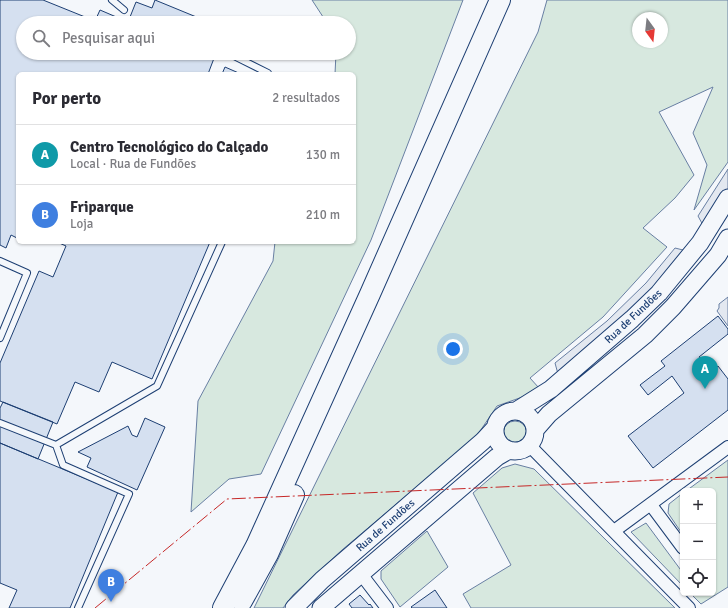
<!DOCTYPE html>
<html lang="pt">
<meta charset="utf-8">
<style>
body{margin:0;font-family:Signika,sans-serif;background:#f2f2f3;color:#2b2b33}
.controls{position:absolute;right:12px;bottom:12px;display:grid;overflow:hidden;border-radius:6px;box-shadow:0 1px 3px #0004}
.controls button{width:36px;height:36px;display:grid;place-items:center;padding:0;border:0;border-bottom:1px solid #e1e1e2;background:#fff;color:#2b2b33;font:20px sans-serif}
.compass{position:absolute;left:632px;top:12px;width:36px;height:36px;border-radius:50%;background:#fff;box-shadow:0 1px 3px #0004;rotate:165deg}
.you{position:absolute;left:453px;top:349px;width:14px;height:14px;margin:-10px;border:3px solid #fff;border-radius:50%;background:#1a73e8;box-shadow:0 0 0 6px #1a73e833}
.badge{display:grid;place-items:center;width:26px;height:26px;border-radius:50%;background:#c62828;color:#fff;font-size:13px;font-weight:700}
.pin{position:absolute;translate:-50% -33px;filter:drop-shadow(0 1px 2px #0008)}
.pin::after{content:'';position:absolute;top:21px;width:14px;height:12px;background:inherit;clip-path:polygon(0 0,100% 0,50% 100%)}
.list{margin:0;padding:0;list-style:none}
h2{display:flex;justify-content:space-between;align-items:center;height:52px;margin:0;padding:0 16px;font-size:17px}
h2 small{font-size:13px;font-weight:400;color:#7c7c81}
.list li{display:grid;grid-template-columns:26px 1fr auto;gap:12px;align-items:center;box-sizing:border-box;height:60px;padding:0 16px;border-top:1px solid #e1e1e2}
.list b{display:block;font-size:15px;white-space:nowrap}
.list p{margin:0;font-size:13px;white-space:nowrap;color:#7c7c81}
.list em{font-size:13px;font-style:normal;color:#7c7c81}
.icon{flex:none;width:22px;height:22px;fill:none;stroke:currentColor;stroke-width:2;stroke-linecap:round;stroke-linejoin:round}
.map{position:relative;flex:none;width:728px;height:608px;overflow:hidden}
.search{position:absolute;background:#fff;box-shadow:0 1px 3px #0004;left:16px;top:16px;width:340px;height:44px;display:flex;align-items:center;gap:10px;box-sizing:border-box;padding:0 14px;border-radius:22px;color:#7c7c81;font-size:15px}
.panel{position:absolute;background:#fff;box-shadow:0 1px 3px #0004;left:16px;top:72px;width:340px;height:172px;border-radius:6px}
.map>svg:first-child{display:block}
</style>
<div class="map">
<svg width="728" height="608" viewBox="0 0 728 608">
<rect width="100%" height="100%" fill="#f4f7fb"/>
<path fill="#d7e8df" stroke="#687fa3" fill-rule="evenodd" d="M312 0H463L371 240 261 474 229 479 191 512 198 401 273 261 275 242H354V74H335L336 53H349V23H327Z
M547 0H728V162L694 210 707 165 693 133 713 87 659 112 694 175 675 198 643 228 667 247 603 317 530 378 539 388 528 395 497 406 476 437 342 550 293 595 283 608H254L538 32ZM638 18H662V42H638Z
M503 433a12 12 0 1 1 24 0a12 12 0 1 1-24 0Z
M728 460V587L701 604 690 593H713V491H686Z
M515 464 534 469 675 608H471L463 594 511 565 473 493 502 468Z
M683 493V535L668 513 669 504Z
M646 523 683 573V586L631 532Z
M427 531 448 567 400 607 381 579V571Z"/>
<path fill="#e3e8f0" stroke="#687fa3" d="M728 169V189L704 227 698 216Z
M675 248 687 251 654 290 558 374 555 363 607 321 646 283Z
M728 297V326L717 311 719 308V304Z"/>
<path fill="#d5e0f0" stroke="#1d3f73" d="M0 0H43L95 21 100 10 128 22 136 2 152 8 155 0 211 23H23V53H216L208 74H18V235L17 238 11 235 6 248 0 245Z
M225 67 241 74H222Z
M57 242H210L152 379 112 362 99 392 75 382 57 424 0 401V363L39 271 53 277 66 246Z
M718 316 728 329V334L699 357 710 372 718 366 728 379V410L653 468 628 436 684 393 672 376 648 395 640 385 665 366 661 361Z
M3 402 53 422 38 459 0 443V408Z
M145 418 165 427 137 490 87 467 91 458 78 452 128 426 132 435 137 437Z
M0 443 118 492 70 608H9L17 590 0 583Z
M435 590 447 608H412L411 607Z
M360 595 369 605 370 604 373 608H352L349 604Z"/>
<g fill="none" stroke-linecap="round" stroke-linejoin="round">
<defs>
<path id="service" d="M112 0 124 10
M228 53 268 73V74
M0 261 27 273 0 338
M0 423 56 445 157 386 222 242
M56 445 63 465 129 494 78 608"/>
<path id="minor" d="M529 445 689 608
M651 505 683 548
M614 531 728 447
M361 574 387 608"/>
<path id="secondary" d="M516 411 551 389 632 319 659 293 700 243 728 198
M495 431a20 20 0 1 1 40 0a20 20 0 1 1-40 0Z
M535 430 549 414 645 335 673 307 718 255 728 238
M294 608 322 580 483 441 495 428
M321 608 497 457 509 450"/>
<path id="trunk" d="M242 601 268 554 294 495
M223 608 256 546 370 294 500 0"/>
</defs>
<use href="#service" stroke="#1d3f73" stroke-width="8"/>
<use href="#minor" stroke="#1d3f73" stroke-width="14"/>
<use href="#secondary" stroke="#1d3f73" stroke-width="19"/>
<use href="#trunk" stroke="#1d3f73" stroke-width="22"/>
<use href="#service" stroke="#f4f7fb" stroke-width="6"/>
<use href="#minor" stroke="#f4f7fb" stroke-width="12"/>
<use href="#secondary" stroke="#f4f7fb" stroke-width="17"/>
<use href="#trunk" stroke="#f4f7fb" stroke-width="20"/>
<path stroke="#c62828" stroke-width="1" stroke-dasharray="14 3 2 3" stroke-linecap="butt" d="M95 608 227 499 728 477"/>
</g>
<g text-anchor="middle" stroke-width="3" stroke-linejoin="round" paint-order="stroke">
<g font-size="11" fill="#1d3f73" stroke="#f4f7fb">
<text transform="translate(633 316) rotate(-43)" y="4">Rua de Fundões</text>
<text transform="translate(385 525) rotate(-41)" y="4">Rua de Fundões</text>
</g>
</g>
</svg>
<div class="controls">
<button>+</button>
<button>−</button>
<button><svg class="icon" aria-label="locate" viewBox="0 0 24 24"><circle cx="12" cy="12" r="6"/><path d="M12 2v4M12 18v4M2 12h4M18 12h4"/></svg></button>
</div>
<svg class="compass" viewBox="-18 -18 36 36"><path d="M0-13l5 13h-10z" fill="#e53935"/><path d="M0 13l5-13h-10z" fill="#7c7c81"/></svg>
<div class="you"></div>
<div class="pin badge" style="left:705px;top:389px;background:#0f9aa8">A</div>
<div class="pin badge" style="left:111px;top:602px;background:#3f7fe0">B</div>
<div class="search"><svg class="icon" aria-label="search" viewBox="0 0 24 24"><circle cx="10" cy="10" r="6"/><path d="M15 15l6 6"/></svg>Pesquisar aqui</div>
<section class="panel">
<h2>Por perto<small>2 resultados</small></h2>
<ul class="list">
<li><span class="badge" style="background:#0f9aa8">A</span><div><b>Centro Tecnológico do Calçado</b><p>Local · Rua de Fundões</p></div><em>130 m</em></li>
<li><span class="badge" style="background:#3f7fe0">B</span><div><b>Friparque</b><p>Loja</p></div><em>210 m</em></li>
</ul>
</section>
</div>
